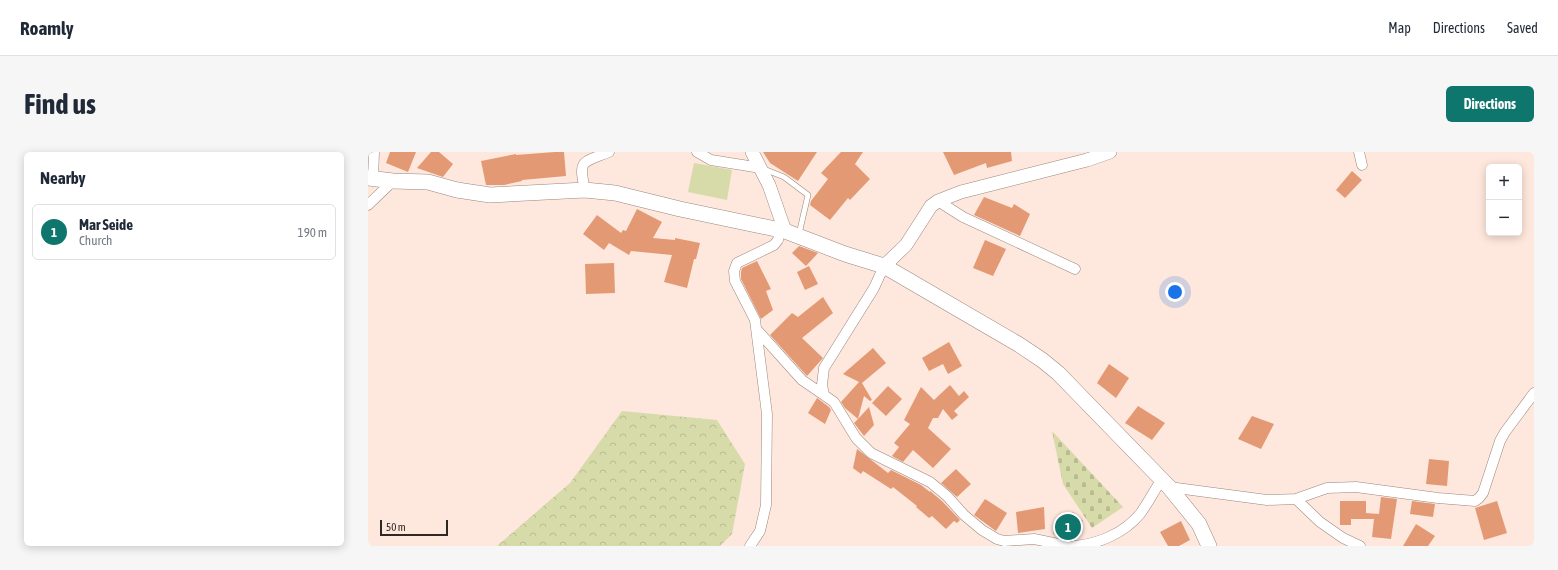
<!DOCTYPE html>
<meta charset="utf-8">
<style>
body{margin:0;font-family:"Asap Condensed",sans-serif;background:#f6f6f7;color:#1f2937}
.controls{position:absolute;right:12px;top:12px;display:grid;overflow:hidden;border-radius:6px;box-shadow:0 2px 10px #0003}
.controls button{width:36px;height:36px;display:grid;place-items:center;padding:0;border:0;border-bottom:1px solid #e0e1e3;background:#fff;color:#1f2937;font:20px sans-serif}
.scale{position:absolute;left:12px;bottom:10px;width:68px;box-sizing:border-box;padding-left:4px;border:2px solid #2f2723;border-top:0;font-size:11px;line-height:14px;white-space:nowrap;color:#2f2723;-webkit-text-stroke:3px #fee7dc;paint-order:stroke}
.you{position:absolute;left:807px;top:140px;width:14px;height:14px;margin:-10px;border:3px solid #fff;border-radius:50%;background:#1a73e8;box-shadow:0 0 0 6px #1a73e833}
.badge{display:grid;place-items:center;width:26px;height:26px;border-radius:50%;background:#0f766e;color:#fff;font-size:13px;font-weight:700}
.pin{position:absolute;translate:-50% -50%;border:2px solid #fff;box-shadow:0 1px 4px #0006}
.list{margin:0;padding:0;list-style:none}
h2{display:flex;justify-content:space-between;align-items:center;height:52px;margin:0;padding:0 16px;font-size:17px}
h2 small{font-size:13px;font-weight:400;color:#747a83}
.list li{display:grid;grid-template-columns:26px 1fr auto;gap:12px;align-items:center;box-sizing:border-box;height:56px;margin:0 8px 8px;padding:0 8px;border:1px solid #e0e1e3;border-radius:6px}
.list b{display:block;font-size:15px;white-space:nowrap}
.list p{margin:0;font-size:13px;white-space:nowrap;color:#747a83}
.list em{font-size:13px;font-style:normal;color:#747a83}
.map{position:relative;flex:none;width:1166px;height:394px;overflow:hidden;border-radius:6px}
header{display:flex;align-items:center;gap:24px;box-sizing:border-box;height:56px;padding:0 20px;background:#fff;border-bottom:1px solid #e0e1e3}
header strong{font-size:19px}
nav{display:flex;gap:22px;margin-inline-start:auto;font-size:14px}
.intro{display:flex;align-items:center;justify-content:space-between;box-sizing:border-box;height:96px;padding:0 24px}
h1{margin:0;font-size:28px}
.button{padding:10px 18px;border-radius:6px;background:#0f766e;color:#fff;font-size:14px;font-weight:700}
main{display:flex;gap:24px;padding:0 24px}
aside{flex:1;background:#fff;border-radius:6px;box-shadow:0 2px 10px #0003}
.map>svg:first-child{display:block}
</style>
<header>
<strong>Roamly</strong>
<nav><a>Map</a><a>Directions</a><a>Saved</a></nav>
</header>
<div class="intro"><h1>Find us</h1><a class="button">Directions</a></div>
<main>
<aside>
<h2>Nearby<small></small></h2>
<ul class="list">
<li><span class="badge">1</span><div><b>Mar Seide</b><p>Church</p></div><em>190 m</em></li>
</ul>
</aside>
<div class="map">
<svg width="1166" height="394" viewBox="0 0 1166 394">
<defs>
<pattern id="forest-crowns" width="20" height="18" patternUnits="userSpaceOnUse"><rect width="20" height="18" fill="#d7dba9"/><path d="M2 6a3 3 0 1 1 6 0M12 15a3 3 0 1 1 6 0" fill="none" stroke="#b9bc91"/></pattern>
<pattern id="cemetery-stones" width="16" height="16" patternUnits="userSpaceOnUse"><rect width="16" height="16" fill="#d7dba9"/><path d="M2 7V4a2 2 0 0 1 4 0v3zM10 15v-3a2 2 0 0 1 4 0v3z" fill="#b9bc91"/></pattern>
</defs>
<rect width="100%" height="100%" fill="#fee7dc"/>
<path fill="#d7dba9" d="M326 11 364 18 359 48 320 40Z"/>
<path fill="url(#forest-crowns)" d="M254 259 349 268 377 312 364 382 352 394H129L202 331Z"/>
<path fill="url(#cemetery-stones)" d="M684 279 755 355 724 376 695 332Z"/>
<path fill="#e39973" d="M22 0H48L40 20 18 11Z
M63 0H71L85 12 75 25 49 16Z
M187 0H196L198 24 154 28V29L136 33H118L113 9 148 2V3Z
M395 0H449L430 29 402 11Z
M473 0H495L487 12 502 27 482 48 480 46 462 68 442 53 443 49 460 27 453 21Z
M575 0H643L644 9 619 16 618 11 586 23Z
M984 19 994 28 977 46 968 38Z
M616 45 644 56 646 52 662 62 652 84 606 63Z
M269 57 294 70 285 86 307 88V86L332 91 328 107H326L319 136 296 130 304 103 263 99 261 103 241 91 236 98 215 82 229 63 253 81 255 78 258 79Z
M617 88 638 97 625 124 605 116Z
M431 94 450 101 438 114 424 101Z
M389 109 403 137 398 139 405 158 393 167 373 127V120L374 116Z
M246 111 247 141 218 142 217 112Z
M441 114 450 132 437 138 429 120Z
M455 145 465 161 434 186 455 206 439 224 402 183 424 161 430 165Z
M581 190 594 214 580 222 575 212 561 219 554 206Z
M505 196 518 211 494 231 504 248 502 249 496 244 490 267 501 255 506 273 496 284 486 271 490 267 477 256 473 250 491 230 475 222Z
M741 212 761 226 748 246 729 231Z
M582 233 591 244 596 239 601 245 586 259 590 263 584 268 575 257 570 266H565L560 276 583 297 565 316 545 298 535 310 524 304 531 295 526 291 542 272 536 268 553 235 566 248Z
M520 234 534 247 518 264 504 251Z
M449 246 461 255 463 258 457 272 440 261Z
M770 254 797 271 784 288 757 271Z
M884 264 906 272 893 297 870 287Z
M489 297 520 321 523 318 553 333 562 340V339L574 349 592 368 589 371 586 369 578 377 564 364 561 366 548 355 549 354 525 335 523 337 495 319 493 322 485 316Z
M1061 307 1081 309 1079 334 1058 332Z
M588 317 603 332 589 345 573 331Z
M1013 345 1029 347 1023 387 1004 385 1006 367H983V373H972V349H998V361L1011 362Z
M617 347 639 361 628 379 606 363Z
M1044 349 1067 352 1065 365 1042 362Z
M1129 349 1139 381 1116 388 1107 356Z
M676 355 677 377 650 381 648 360Z
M705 360 715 369 698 387 690 385 685 381Z
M813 369 822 388 811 394H800L792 380Z
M1048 372 1067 384 1060 394H1035Z"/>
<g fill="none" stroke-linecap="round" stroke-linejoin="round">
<defs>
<path id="service" d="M396 17 416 25 440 43 431 82"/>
<path id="minor" d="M329 0 343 8 393 16
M991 0 994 13
M5 27 6 0
M217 38C210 7 214 11 241 0
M570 49 595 65 707 117
M0 53 25 29
M389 178 434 228 466 250 488 286 503 301 562 330 579 344 596 363 614 378 629 387 636 389 666 387 700 394
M456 243 454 233 456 216 506 136 516 114
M801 335 899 348 928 347 959 336 988 335 1070 346 1107 349 1111 346 1115 341 1132 289 1137 280 1166 241
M928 347 952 370 975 386 992 394
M382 394 392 379 398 353 399 262 387 168 367 129 366 119 369 111 406 93 410 88 412 78
M706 394C731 392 756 381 772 362 780 351 786 339 794 327"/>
<path id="tertiary" d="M384 0 401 33 417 79
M516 114 538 93 563 54 570 49 593 40 719 8 742 0"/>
<path id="secondary" d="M0 26 25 29 60 30 89 38 122 43 217 38 247 41 312 57 417 79 477 102 516 114 650 192 674 208 690 221 801 335 831 372 841 394"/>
</defs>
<use href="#service" stroke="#9b877d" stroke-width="6"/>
<use href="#minor" stroke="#9b877d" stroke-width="11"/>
<use href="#tertiary" stroke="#9b877d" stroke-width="14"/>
<use href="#secondary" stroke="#9b877d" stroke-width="16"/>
<use href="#service" stroke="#fff" stroke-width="5"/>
<use href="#minor" stroke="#fff" stroke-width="10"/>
<use href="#tertiary" stroke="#fff" stroke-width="13"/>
<use href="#secondary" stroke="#fff" stroke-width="15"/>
</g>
</svg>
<div class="controls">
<button>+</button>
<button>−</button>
</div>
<div class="scale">50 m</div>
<div class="you"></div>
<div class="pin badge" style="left:700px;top:375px">1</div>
</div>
</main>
